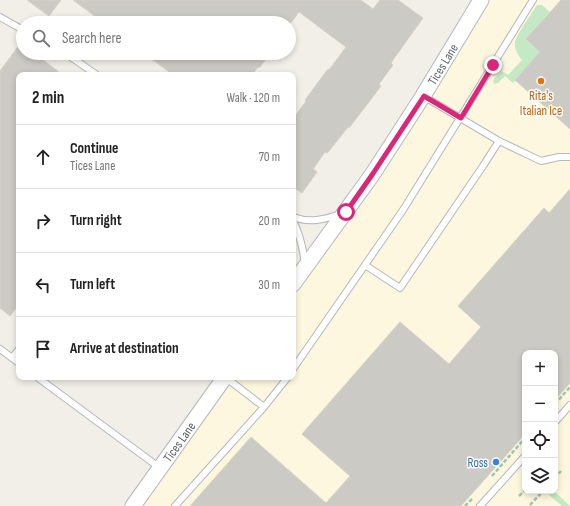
<!DOCTYPE html>
<meta charset="utf-8">
<style>
body{margin:0;font-family:"Sofia Sans Condensed",sans-serif;background:#f2f2f2;color:#222}
.controls{position:absolute;right:12px;bottom:12px;display:grid;overflow:hidden;border-radius:8px;box-shadow:0 2px 6px #0003}
.controls button{width:36px;height:36px;display:grid;place-items:center;padding:0;border:0;border-bottom:1px solid #e0e0e0;background:#fff;color:#222;font:20px sans-serif}
.stop{position:absolute;width:12px;height:12px;margin:-9px;border:3px solid #db2777;border-radius:50%;background:#fff}
.stop.end{background:#db2777;border-color:#fff;box-shadow:0 1px 4px #0008}
.list{margin:0;padding:0;list-style:none}
h2{display:flex;justify-content:space-between;align-items:center;height:52px;margin:0;padding:0 16px;font-size:17px}
h2 small{font-size:13px;font-weight:400;color:#767676}
.list li{display:grid;grid-template-columns:26px 1fr auto;gap:12px;align-items:center;box-sizing:border-box;height:64px;padding:0 16px;border-top:1px solid #e0e0e0}
.list b{display:block;font-size:15px;white-space:nowrap}
.list p{margin:0;font-size:13px;white-space:nowrap;color:#767676}
.list em{font-size:13px;font-style:normal;color:#767676}
.icon{flex:none;width:22px;height:22px;fill:none;stroke:currentColor;stroke-width:2;stroke-linecap:round;stroke-linejoin:round}
.map{position:relative;flex:none;width:570px;height:506px;overflow:hidden}
.search{position:absolute;background:#fff;box-shadow:0 2px 6px #0003;left:16px;top:16px;width:280px;height:44px;display:flex;align-items:center;gap:10px;box-sizing:border-box;padding:0 14px;border-radius:22px;color:#767676;font-size:15px}
.panel{position:absolute;background:#fff;box-shadow:0 2px 6px #0003;left:16px;top:72px;width:280px;height:308px;border-radius:8px}
.map>svg:first-child{display:block}
</style>
<div class="map">
<svg width="570" height="506" viewBox="0 0 570 506">
<rect width="100%" height="100%" fill="#f1efe8"/>
<path fill="#fef7e0" fill-rule="evenodd" d="M481 0H570V506H133L225 377H293V284ZM525 353H555V491H525Z"/>
<path fill="#c5e8c5" d="M537 5H542L550 12 526 39 541 52 513 83 505 76 498 83 494 84 493 80 502 71 508 75 522 60C518 56 514 48 515 42 517 34 532 13 537 5Z
M552 491H554L570 506H562L549 495Z"/>
<path fill="#cccac5" stroke="#d6d1c6" d="M27 0H61L49 16Z
M73 0H361L373 9 380 0H398L423 18 395 57 391 63 393 65 379 84 381 86 375 94 349 128 348 127 333 146 327 153 325 152 313 169 317 172 302 193 293 187V119L306 101 305 100 328 69 329 70 346 47 299 12 290 24 104 23Z
M561 0H570V129L515 80 540 52 526 39Z
M23 40V53H34L63 75H19V304L10 316 0 308V71Z
M144 53H271L259 68 258 67 252 75H173Z
M570 189V383L555 400V353H525V434L461 506H190L251 437 326 503 350 476 302 434 400 322 449 364 481 327 458 306 544 208 549 213Z"/>
<g fill="none" stroke-linecap="round" stroke-linejoin="round">
<defs>
<path id="service" d="M0 17 23 30
M65 53 97 75
M423 96 499 141 541 161 559 157H570
M293 217C309 223 324 220 340 214
M293 221C300 234 303 249 305 263
M365 265 400 288 483 166 499 141
M0 349 19 363
M12 358 19 349
M293 369 403 210 533 0
M37 377 160 468
M225 377 264 407
M555 422 570 405
M175 506 264 407 288 377
M480 506 525 456"/>
<g id="tertiary">
<path id="s1" d="M293 284 372 175 423 96 481 0"/>
<path id="s2" d="M133 506 225 377"/>
</g>
</defs>
<use href="#service" stroke="#b5b8bc" stroke-width="8"/>
<use href="#tertiary" stroke="#b5b8bc" stroke-width="17"/>
<path stroke="#9cc7a9" stroke-width="2.5" stroke-dasharray="4 2" stroke-linecap="butt" d="M555 404 570 387
M492 476 525 438
M555 478 561 471
M549 491H550
M519 496 525 490
M530 505 543 491
M465 506 472 499"/>
<use href="#service" stroke="#fff" stroke-width="6"/>
<use href="#tertiary" stroke="#fff" stroke-width="15"/>
</g>
<g fill="none" stroke-linecap="round" stroke-linejoin="round">
<path stroke="#db2777" stroke-width="5" d="M346 212 372 175 424 96 461 118 493 65"/>
</g>
<circle fill="#e8710a" stroke="#fff" stroke-width="1.5" cx="541" cy="81" r="4"/>
<circle fill="#3f7fe0" stroke="#fff" stroke-width="1.5" cx="496" cy="462" r="4"/>
<g text-anchor="middle" stroke-width="3" stroke-linejoin="round" paint-order="stroke">
<g font-size="13" fill="#5f6368" stroke="#fff">
<text dy="5" stroke="none"><textPath href="#s1" startOffset="266">Tices Lane</textPath></text>
<text dy="5" stroke="none"><textPath href="#s2" startOffset="79">Tices Lane</textPath></text>
</g>
<g font-size="13" fill="#c56008" stroke="#fff">
<text x="541" y="100">Rita's<tspan x="541" dy="15">Italian Ice</tspan></text>
</g>
<g font-size="13" fill="#366cbe" stroke="#fff" text-anchor="end">
<text x="488" y="467">Ross</text>
</g>
</g>
</svg>
<div class="controls">
<button>+</button>
<button>−</button>
<button><svg class="icon" aria-label="locate" viewBox="0 0 24 24"><circle cx="12" cy="12" r="6"/><path d="M12 2v4M12 18v4M2 12h4M18 12h4"/></svg></button>
<button><svg class="icon" aria-label="layers" viewBox="0 0 24 24"><path d="M12 4l9 5-9 5-9-5zM3 14l9 5 9-5"/></svg></button>
</div>
<div class="stop" style="left:346px;top:212px"></div>
<div class="stop end" style="left:493px;top:65px"></div>
<div class="search"><svg class="icon" aria-label="search" viewBox="0 0 24 24"><circle cx="10" cy="10" r="6"/><path d="M15 15l6 6"/></svg>Search here</div>
<section class="panel">
<h2>2 min<small>Walk · 120 m</small></h2>
<ul class="list">
<li><svg class="icon" aria-label="ahead" viewBox="0 0 24 24"><path d="M12 20V5M6 11l6-6 6 6"/></svg><div><b>Continue</b><p>Tices Lane</p></div><em>70 m</em></li>
<li><svg class="icon" aria-label="right" viewBox="0 0 24 24"><path d="M7 20v-9h11M14 6l5 5-5 5"/></svg><div><b>Turn right</b></div><em>20 m</em></li>
<li><svg class="icon" aria-label="left" viewBox="0 0 24 24"><path d="M17 20v-9H6M10 6l-5 5 5 5"/></svg><div><b>Turn left</b></div><em>30 m</em></li>
<li><svg class="icon" aria-label="arrive" viewBox="0 0 24 24"><path d="M6 21V4h12l-3 4 3 4H6"/></svg><div><b>Arrive at destination</b></div></li>
</ul>
</section>
</div>
